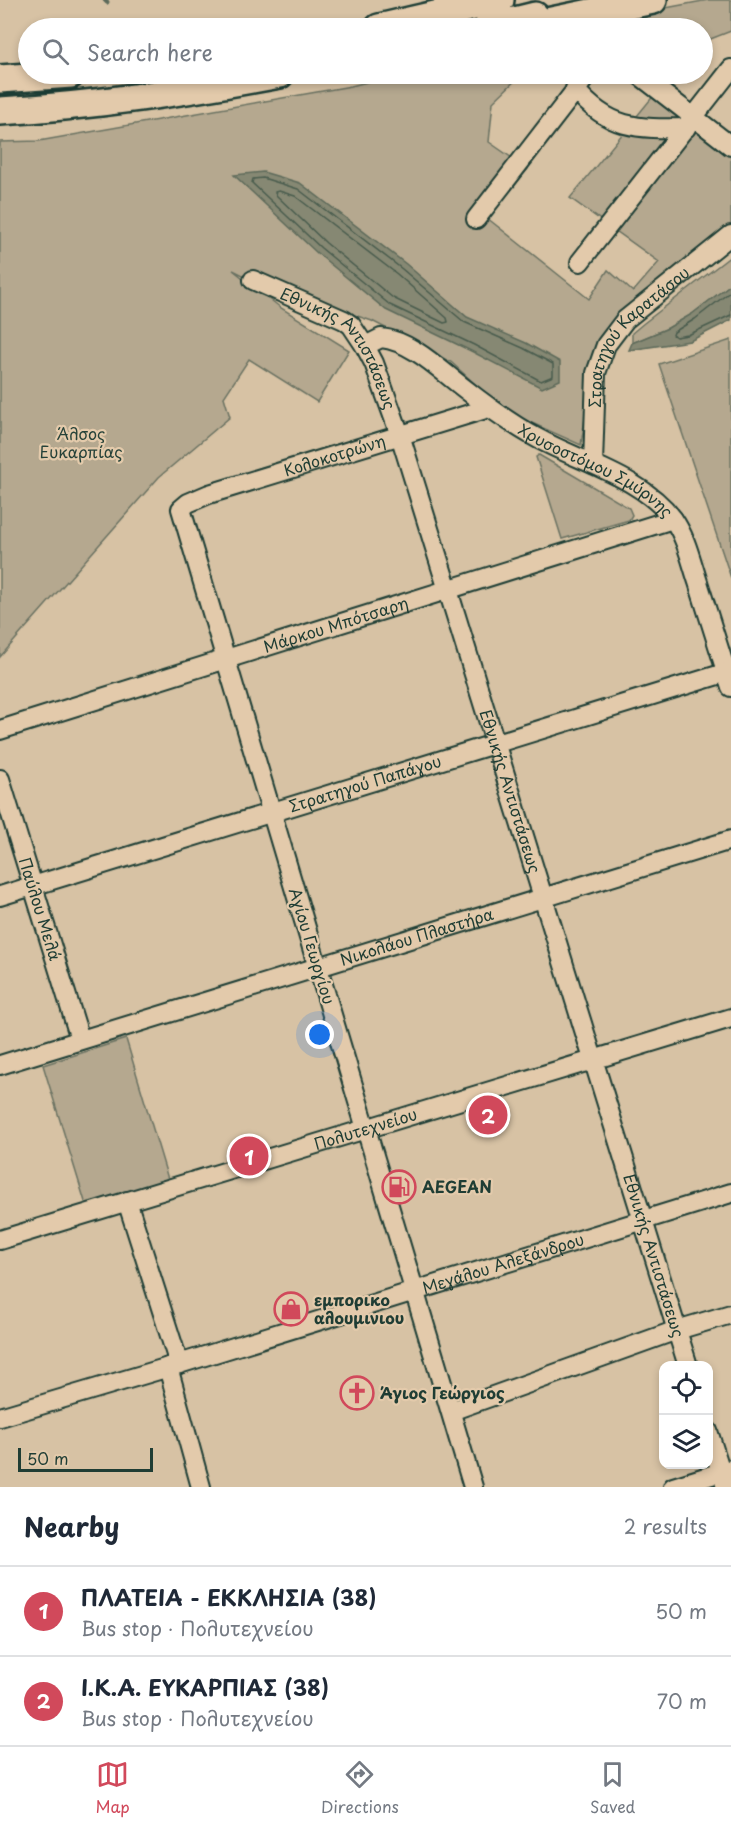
<!DOCTYPE html>
<meta charset="utf-8">
<style>
body{margin:0;font-family:"Playpen Sans",sans-serif;background:#f2f2f3;color:#1f2937}
.controls{position:absolute;right:18px;bottom:18px;display:grid;overflow:hidden;border-radius:12px;box-shadow:0 3px 9px #0003}
.controls button{width:54px;height:54px;display:grid;place-items:center;padding:0;border:0;border-bottom:2px solid #e0e1e3;background:#fff;color:#1f2937;font:30px sans-serif}
.scale{position:absolute;left:18px;bottom:15px;width:135px;box-sizing:border-box;padding-left:6px;border:3px solid #1f3d34;border-top:0;font-size:16px;line-height:21px;white-space:nowrap;color:#1f3d34;-webkit-text-stroke:4px #e3caab;paint-order:stroke}
.you{position:absolute;left:320px;top:1035px;width:21px;height:21px;margin:-15px;border:4px solid #fff;border-radius:50%;background:#1a73e8;box-shadow:0 0 0 9px #1a73e833}
.badge{display:grid;place-items:center;width:39px;height:39px;border-radius:50%;background:#d1495b;color:#fff;font-size:20px;font-weight:700}
.pin{position:absolute;translate:-50% -50%;border:3px solid #fff;box-shadow:0 2px 6px #0006}
.list{margin:0;padding:0;list-style:none}
h2{display:flex;justify-content:space-between;align-items:center;height:78px;margin:0;padding:0 24px;font-size:26px}
h2 small{font-size:20px;font-weight:400;color:#747a83}
.list li{display:grid;grid-template-columns:39px 1fr auto;gap:18px;align-items:center;box-sizing:border-box;height:90px;padding:0 24px;border-top:2px solid #e0e1e3}
.list b{display:block;font-size:22px;white-space:nowrap}
.list p{margin:0;font-size:20px;white-space:nowrap;color:#747a83}
.list em{font-size:20px;font-style:normal;color:#747a83}
.icon{flex:none;width:33px;height:33px;fill:none;stroke:currentColor;stroke-width:2;stroke-linecap:round;stroke-linejoin:round}
.map{position:relative;flex:none;width:731px;height:1487px;overflow:hidden}
.search{position:absolute;background:#fff;box-shadow:0 3px 9px #0003;left:18px;right:18px;top:18px;height:66px;display:flex;align-items:center;gap:15px;box-sizing:border-box;padding:0 21px;border-radius:33px;color:#747a83;font-size:22px}
.sheet{height:258px;background:#fff}
nav{display:flex;justify-content:space-around;align-items:center;box-sizing:border-box;height:84px;border-top:2px solid #e0e1e3;background:#fff;font-size:16px;color:#747a83}
nav a{display:grid;justify-items:center;gap:3px}
nav .on{color:#d1495b}
.map>svg:first-child{display:block}
</style>
<div class="map">
<svg width="731" height="1487" viewBox="0 0 731 1487">
<rect width="100%" height="100%" fill="#d7c2a4"/>
<filter id="ink" filterUnits="userSpaceOnUse"><feTurbulence type="fractalNoise" baseFrequency=".0167" numOctaves="2"/><feDisplacementMap in="SourceGraphic" scale="12" xChannelSelector="R" yChannelSelector="G"/><feConvolveMatrix kernelMatrix="1 2 1 2 8 2 1 2 1" color-interpolation-filters="sRGB"/></filter>
<g filter="url(#ink)">
<path fill="#b5a88f" stroke="#6a7262" stroke-width="1.5" d="M708 0H731V31L703 42 702 28H568L597 21Z
M399 74H522L493 102 489 142 528 169 487 218 589 299 608 270 633 292 659 262 570 198 659 89 731 151V241L639 310 591 376 581 445 505 411 451 362 372 321 257 282 233 270 281 308 349 350 317 402 249 359 224 397 230 417 159 477 0 657V142L39 141 351 86Z
M731 256V284L692 314 668 328 632 343V333L644 323Z
M731 340V578L659 364Z
M539 455 629 508 632 515 629 520 562 539 536 457Z
M126 1039 168 1179 86 1205 43 1065Z"/>
<path fill="#868873" stroke="#5d6a5a" stroke-width="1.5" d="M263 172 300 183 406 264 467 317 526 343 560 362V380L542 388 471 351 386 310 317 253 234 175Z
M731 284V320L690 341 629 350 632 343 668 328 692 314Z"/>
<g fill="none" stroke-linecap="round" stroke-linejoin="round">
<path stroke="#485b4d" stroke-width="1.5" d="M263 178 298 189 402 269 464 322 523 348 553 364V376L541 381 474 345 390 305 321 248 252 183 253 179Z
M279 191 295 196 397 274 447 318 448 322 444 323 393 298 326 243 276 195 275 192Z
M731 291 695 319 674 332 673 335 676 337 688 335 731 315"/>
<path stroke="#5d6a5a" stroke-width="5" d="M105 0 107 2"/>
<defs>
<g id="minor">
<path d="M638 74 731 146"/>
<path d="M575 89C608 129 637 129 686 128"/>
<path d="M476 219 588 74"/>
<path d="M580 262 731 69"/>
<path id="s1" d="M253 280 344 320 351 325 365 346 374 363 400 435 688 1366"/>
<path id="s2" d="M365 346 381 338C412 341 441 371 465 389 488 407 511 424 537 438 580 462 642 477 673 519 686 537 691 561 698 582 709 617 720 652 731 687"/>
<path id="s3" d="M593 464 596 373 606 345 625 320 731 235"/>
<path id="s4" d="M0 730 673 519"/>
<path id="s5" d="M0 779 80 1039"/>
<path id="s6" d="M0 896 731 671"/>
<path id="s7" d="M0 1065 731 840"/>
<path d="M127 1201 179 1364"/>
<path id="s8" d="M0 1240 731 1018"/>
<path d="M168 1367 201 1487"/>
<path d="M451 1411 677 1330 731 1314"/>
<path id="s9" d="M0 1417 179 1364 731 1193"/>
<path d="M708 1431 726 1487"/>
<path id="s10" d="M473 1487 181 509 188 503 209 494 489 408"/>
<path d="M673 1487 731 1469"/>
</g>
<path id="highway" d="M379 28 500 0
M487 28 535 16
M518 28 653 0
M0 79 71 74
M0 111C95 106 187 91 280 74"/>
</defs>
<use href="#minor" stroke="#1f3d34" stroke-width="22"/>
<use href="#highway" stroke="#1f3d34" stroke-width="32"/>
<use href="#minor" stroke="#e3caab" stroke-width="18"/>
<use href="#highway" stroke="#e3caab" stroke-width="27"/>
</g>
</g>
<defs>
<symbol id="fuel-ring" viewBox="-11 -11 22 22"><circle r="9.5" fill="#e3caab" stroke="#d1495b" stroke-width="1.5"/><path d="M-5.5-6h7V0h2V4h1.3V-2.5L3-4.5l.8-.8L6-3V5H2.5V1h-1V6h-7ZM-4.2-4.7v3.2H.2V-4.7Z" fill="#d1495b"/></symbol>
<symbol id="shop-ring" viewBox="-11 -11 22 22"><circle r="9.5" fill="#e3caab" stroke="#d1495b" stroke-width="1.5"/><path d="M-5-2.5h2.3a2.7 3.5 0 0 1 5.4 0H5L5.5 6h-11ZM-1.5-2.5h3a1.5 2.3 0 0 0-3 0Z" fill="#d1495b"/></symbol>
<symbol id="church-ring" viewBox="-11 -11 22 22"><circle r="9.5" fill="#e3caab" stroke="#d1495b" stroke-width="1.5"/><path d="M-1.2-6h2.4v3.5h3.3v2.4h-3.3V6h-2.4V-.1h-3.3v-2.4h3.3Z" fill="#d1495b"/></symbol>
</defs>
<g fill-rule="evenodd">
<use href="#fuel-ring" x="380" y="1168" width="38" height="38"/>
<use href="#shop-ring" x="272" y="1290" width="38" height="38"/>
<use href="#church-ring" x="338" y="1374" width="38" height="38"/>
</g>
<g text-anchor="middle" stroke-width="4.5" stroke-linejoin="round" paint-order="stroke">
<g font-size="16" fill="#1f3d34" stroke="#e3caab">
<text dy="6" stroke="none"><textPath href="#s3" startOffset="144">Στρατηγού Καρατάσου</textPath></text>
<text dy="6" stroke="none"><textPath href="#s1" startOffset="116">Εθνικής Αντιστάσεως</textPath></text>
<text dy="6" stroke="none"><textPath href="#s10" startOffset="1184">Κολοκοτρώνη</textPath></text>
<text dy="6" stroke="none"><textPath href="#s2" startOffset="272">Χρυσοστόμου Σμύρνης</textPath></text>
<text dy="6" stroke="none"><textPath href="#s4" startOffset="352">Μάρκου Μπότσαρη</textPath></text>
<text dy="6" stroke="none"><textPath href="#s6" startOffset="382">Στρατηγού Παπάγου</textPath></text>
<text dy="6" stroke="none"><textPath href="#s1" startOffset="602">Εθνικής Αντιστάσεως</textPath></text>
<text dy="6" stroke="none"><textPath href="#s5" startOffset="136">Παύλου Μελά</textPath></text>
<text dy="6" stroke="none"><textPath href="#s7" startOffset="436">Νικολάου Πλαστήρα</textPath></text>
<text transform="translate(312 946) rotate(73)" y="6">Αγίου Γεωργίου</text>
<text dy="6" stroke="none"><textPath href="#s8" startOffset="382">Πολυτεχνείου</textPath></text>
<text dy="6" stroke="none"><textPath href="#s1" startOffset="1088">Εθνικής Αντιστάσεως</textPath></text>
<text dy="6" stroke="none"><textPath href="#s9" startOffset="526">Μεγάλου Αλεξάνδρου</textPath></text>
</g>
<g font-size="16" fill="#264239" stroke="#e3caab">
<text x="81" y="440">Άλσος<tspan x="81" dy="18">Ευκαρπίας</tspan></text>
</g>
<g font-size="16" font-weight="bold" fill="#1f3d34" stroke="#e3caab" text-anchor="start">
<text x="422" y="1193">AEGEAN</text>
<text x="314" y="1306">εμπορικο<tspan x="314" dy="18">αλουμινιου</tspan></text>
<text x="380" y="1399">Άγιος Γεώργιος</text>
</g>
</g>
</svg>
<div class="controls">
<button><svg class="icon" aria-label="locate" viewBox="0 0 24 24"><circle cx="12" cy="12" r="6"/><path d="M12 2v4M12 18v4M2 12h4M18 12h4"/></svg></button>
<button><svg class="icon" aria-label="layers" viewBox="0 0 24 24"><path d="M12 4l9 5-9 5-9-5zM3 14l9 5 9-5"/></svg></button>
</div>
<div class="scale">50 m</div>
<div class="you"></div>
<div class="pin badge" style="left:249px;top:1156px">1</div>
<div class="pin badge" style="left:488px;top:1115px">2</div>
<div class="search"><svg class="icon" aria-label="search" viewBox="0 0 24 24"><circle cx="10" cy="10" r="6"/><path d="M15 15l6 6"/></svg>Search here</div>
</div>
<section class="sheet">
<h2>Nearby<small>2 results</small></h2>
<ul class="list">
<li><span class="badge">1</span><div><b>ΠΛΑΤΕΙΑ - ΕΚΚΛΗΣΙΑ (38)</b><p>Bus stop · Πολυτεχνείου</p></div><em>50 m</em></li>
<li><span class="badge">2</span><div><b>Ι.Κ.Α. ΕΥΚΑΡΠΙΑΣ (38)</b><p>Bus stop · Πολυτεχνείου</p></div><em>70 m</em></li>
</ul>
</section>
<nav>
<a class="on"><svg class="icon" aria-label="map" viewBox="0 0 24 24"><path d="M3 6l6-2 6 2 6-2v14l-6 2-6-2-6 2zM9 4v14M15 6v14"/></svg>Map</a>
<a><svg class="icon" aria-label="directions" viewBox="0 0 24 24"><path d="M12 3l9 9-9 9-9-9zM9 14v-3h6M13 9l2 2-2 2"/></svg>Directions</a>
<a><svg class="icon" aria-label="saved" viewBox="0 0 24 24"><path d="M7 4h10v16l-5-4-5 4z"/></svg>Saved</a>
</nav>
